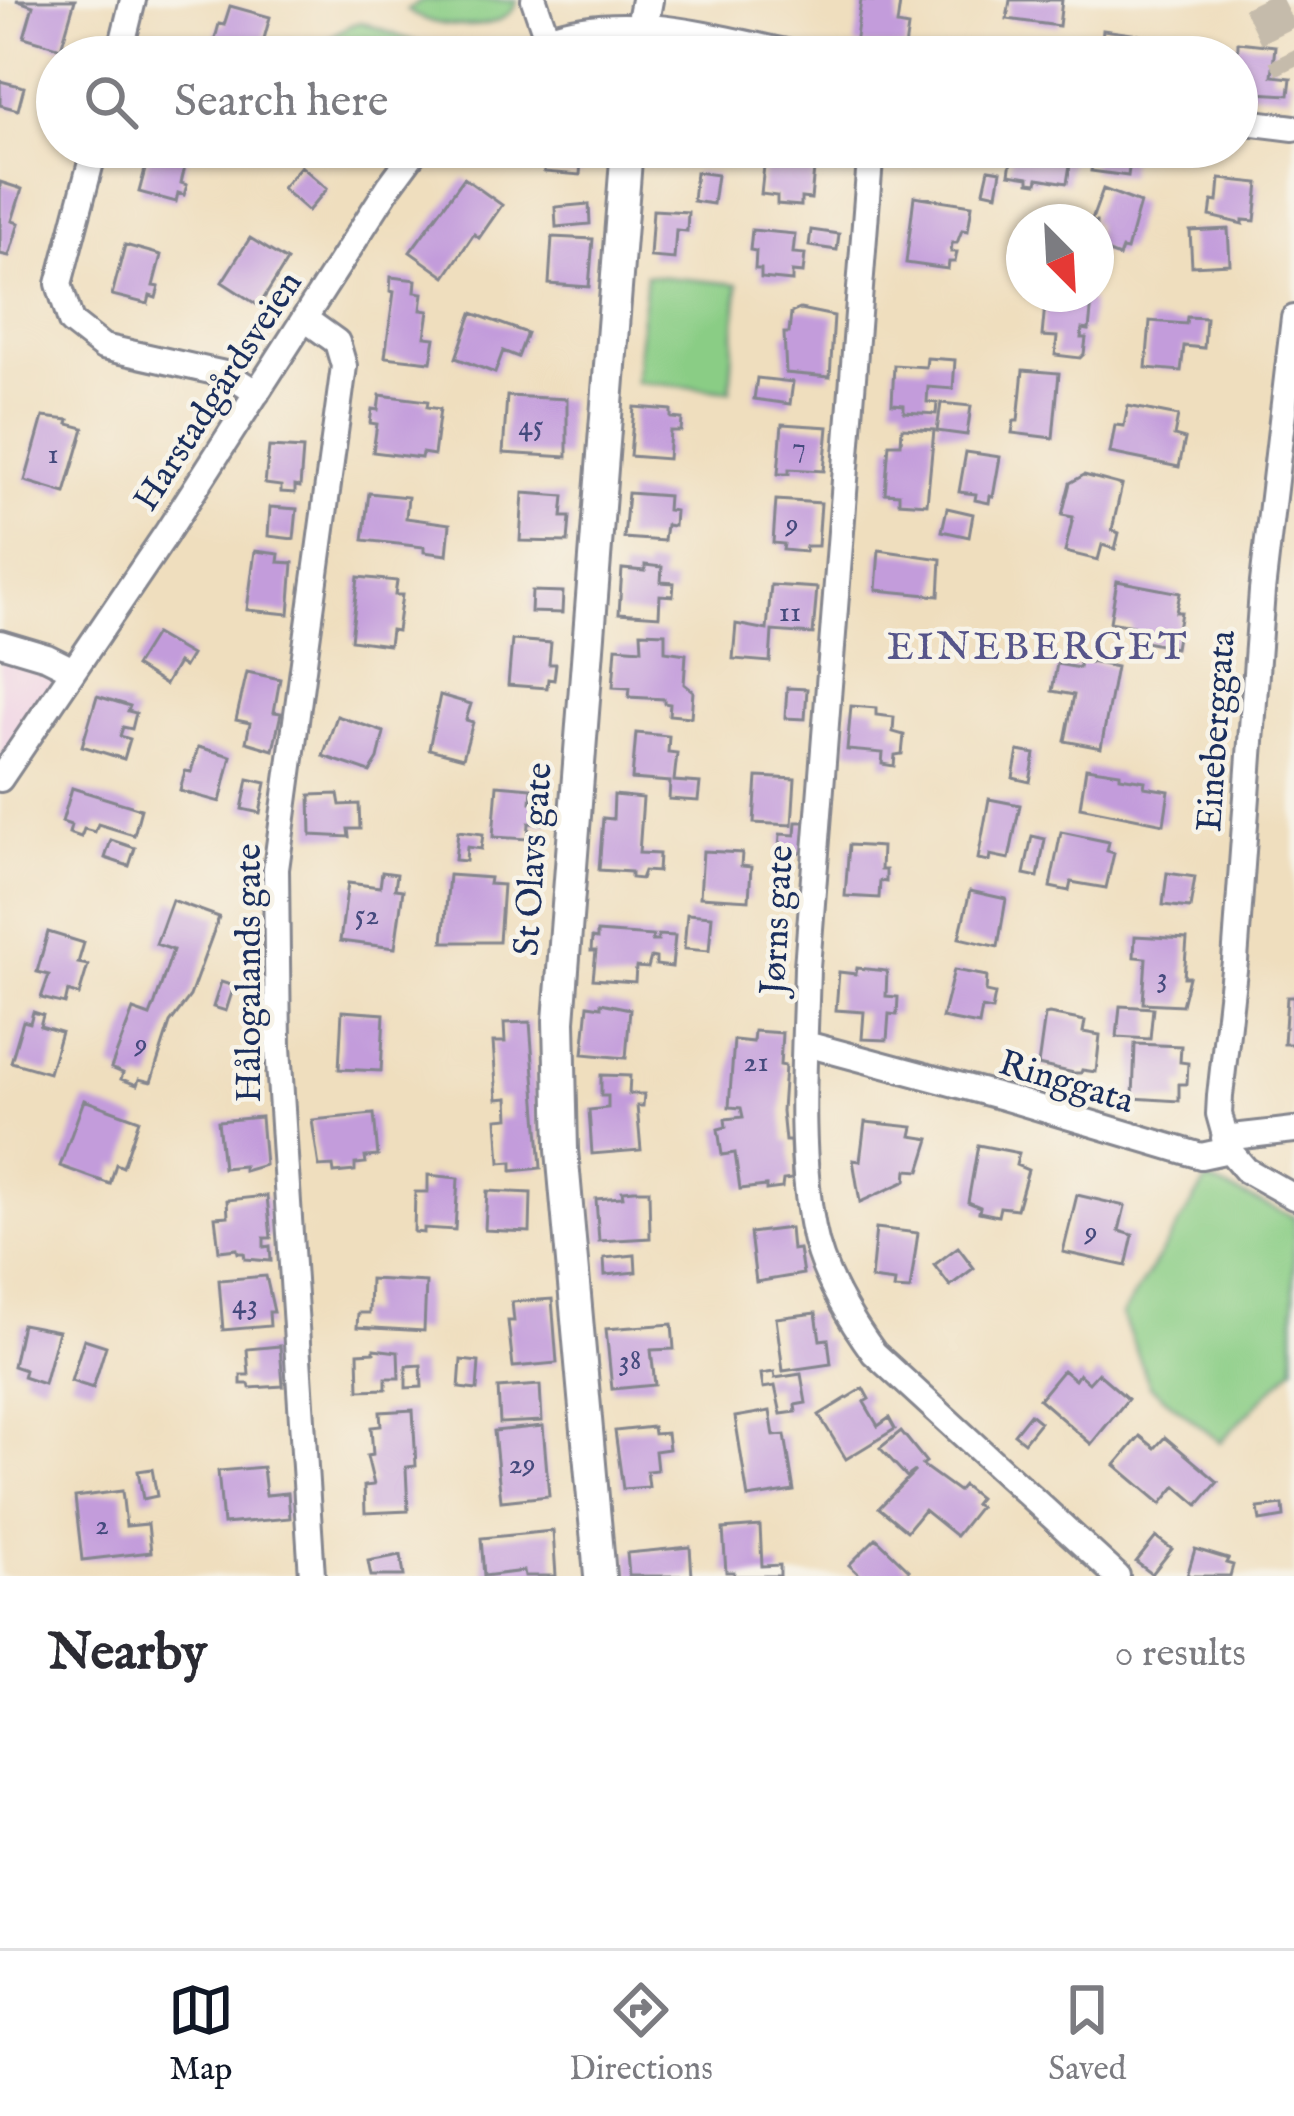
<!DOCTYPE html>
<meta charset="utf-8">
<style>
body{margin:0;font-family:"IM FELL English",serif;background:#f2f2f3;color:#2b2b33}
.compass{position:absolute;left:1006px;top:204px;width:108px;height:108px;border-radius:50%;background:#fff;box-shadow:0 3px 9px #0004;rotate:156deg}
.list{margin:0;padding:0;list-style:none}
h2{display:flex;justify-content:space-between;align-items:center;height:156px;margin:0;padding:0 48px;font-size:51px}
h2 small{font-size:39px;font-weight:400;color:#7c7c81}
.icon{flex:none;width:66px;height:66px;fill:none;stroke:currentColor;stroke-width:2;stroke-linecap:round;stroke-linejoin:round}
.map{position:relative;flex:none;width:1294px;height:1576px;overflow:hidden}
.search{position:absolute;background:#fff;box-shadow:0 3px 9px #0004;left:36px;right:36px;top:36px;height:132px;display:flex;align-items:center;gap:30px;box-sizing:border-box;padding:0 42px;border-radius:66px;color:#7c7c81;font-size:45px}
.sheet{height:372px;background:#fff}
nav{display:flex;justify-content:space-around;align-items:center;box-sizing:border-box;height:168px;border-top:3px solid #e1e1e2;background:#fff;font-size:33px;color:#7c7c81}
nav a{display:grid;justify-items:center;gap:6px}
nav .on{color:#111827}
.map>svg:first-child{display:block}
</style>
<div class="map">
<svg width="1294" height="1576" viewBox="0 0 1294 1576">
<rect width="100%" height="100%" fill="#f7f3e8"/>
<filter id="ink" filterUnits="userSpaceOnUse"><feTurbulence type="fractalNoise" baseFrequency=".00833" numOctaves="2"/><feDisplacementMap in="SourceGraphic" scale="24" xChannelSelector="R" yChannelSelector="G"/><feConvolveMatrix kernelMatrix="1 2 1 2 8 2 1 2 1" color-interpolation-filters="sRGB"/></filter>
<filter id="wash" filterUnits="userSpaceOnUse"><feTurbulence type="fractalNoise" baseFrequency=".004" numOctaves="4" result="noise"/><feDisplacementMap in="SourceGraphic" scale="48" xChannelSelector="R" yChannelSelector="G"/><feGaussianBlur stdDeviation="2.7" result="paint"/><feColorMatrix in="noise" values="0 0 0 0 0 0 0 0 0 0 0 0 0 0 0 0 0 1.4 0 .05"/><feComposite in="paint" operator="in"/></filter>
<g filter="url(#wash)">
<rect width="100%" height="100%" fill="#efdebe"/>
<path fill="#f0d0e5" d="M0 639 77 663 0 785Z"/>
<path fill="#8acd85" stroke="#527e72" stroke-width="3" d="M423 0H517C510 36 429 30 407 10Z
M361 22 431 48 493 44 494 49 485 57H323C324 37 344 26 361 22Z
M646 275 738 284 730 391 636 382Z
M1207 1180 1294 1217V1367L1220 1442 1150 1386 1122 1315Z"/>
<g id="blocks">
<path fill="#c39cdb" d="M16 0H75L61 48 24 37 33 6Z
M861 0 900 3 897 25 908 27 905 48 855 45Z
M1010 0H1062L1059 26 1007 19Z
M230 6 270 17 259 57H210L219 24 224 25Z
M1103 30 1140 35 1137 57H1100Z
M1238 42 1275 46 1272 76 1291 78 1289 95 1237 92Z
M0 81 24 87 18 110 0 105Z
M151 147 189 150 181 183 187 185 184 195 178 193 176 202 139 192Z
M546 147H582L580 175 544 172Z
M766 147H815L813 163H805L804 168 814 169 811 199 801 198V206L777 204V196L761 194Z
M1013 147H1073L1067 183 1038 178 1037 183 1029 182V177L1009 174Z
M1095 147H1132L1128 176 1091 171Z
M301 166 327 189 308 211 282 188Z
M989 169 1001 171 997 194 984 191Z
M696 172 717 175 713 204 693 201Z
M464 178 502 205 479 238 474 234 445 277 410 252Z
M1220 179 1259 183 1255 221 1243 220V224L1210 216 1212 201 1218 202Z
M0 182 22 189 12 221 19 223 9 256 0 254Z
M1103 189 1140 203 1127 250 1122 249 1119 257 1096 248V222H1091Z
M914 196 972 205 968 231 962 230 957 243H952L951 252H957L955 262H949L948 269 906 263Z
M589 204 590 224 556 227 555 207Z
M653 210 688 212 687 231 676 230 674 259 650 257Z
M1228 229 1230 264 1192 266 1190 231Z
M752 230 795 234 793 253 805 254 803 273 792 272V281L761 278V269H755L756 251 750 250Z
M811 230 839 234 837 250 809 246Z
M552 237 593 239 589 287 549 284Z
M250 238 287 261 259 306 222 282Z
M125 245 161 255 153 286 159 287 156 298 150 296 148 304 112 295Z
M391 277 416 280 415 292 423 293 421 310 429 311 425 337 435 338 431 362 385 357 394 292 390 291Z
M1046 294H1085V301H1092L1089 330 1082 329 1081 338H1086L1084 354 1080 358 1055 355 1057 337 1042 336Z
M800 309 834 316 830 377 786 373 784 333H789L791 313Z
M472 313 527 333 518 357 503 351 495 373 456 358Z
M1187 317 1206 318 1204 348 1184 346 1181 371 1146 368 1150 321 1186 324Z
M927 358 955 360 953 389 928 387 927 402 937 403 936 414 904 412V405L892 404 894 365 926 367Z
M1023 370 1059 373 1053 438 1012 433 1014 421H1018Z
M757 378 793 382 790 404 754 399Z
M380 395 428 401 427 407 440 409 434 455 422 453 421 458 373 452 377 424 370 423 372 409 378 410Z
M507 396 567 399V457L503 453Z
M941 403 971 406 967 435 937 431Z
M1128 406 1178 416 1174 436 1185 439 1179 467 1110 453 1115 425 1124 426Z
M634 407 671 410V418L682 419 681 431H670L668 459 630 456Z
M43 417 69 420 68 424 84 428 65 493 25 481Z
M782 424 828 427 824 471 789 469V474H778Z
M902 428 934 430 927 504 899 502V494L885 493 889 444H901Z
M269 447 303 449 300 487 295 486V493L281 492V486L265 484Z
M966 452 1000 457 993 497 990 496 989 503 975 500 976 494 959 492Z
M1084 475 1122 485 1112 530 1119 533 1115 549 1102 545 1098 560 1065 552 1073 517 1062 515 1070 483Z
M369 493 408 497 406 518 450 524 447 555 424 552V547L363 540Z
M523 493 564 496 562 517H570L568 542 520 541Z
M628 493 668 496 667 510 675 511 674 526 666 525 664 541 624 538Z
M776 500 821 503 818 546H806L805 552 783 550 784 544 773 543Z
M270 507 297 509 294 539 268 536Z
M947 508 973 514 969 537 942 531Z
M879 550 941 559 939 596 876 590Z
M255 551 279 554 278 562 293 563 289 614 247 610Z
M645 565 662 567 661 582 674 583 673 596 660 595 659 616 619 613 622 569 645 571Z
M358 577 397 581 395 595H402L397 631 391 630 389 645 351 640Z
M1117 581 1180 593 1176 612H1181L1175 648 1130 639 1132 626 1110 622Z
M771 585 817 588 813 634 772 631 770 662 733 659 736 624 767 630Z
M532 591 563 592 562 613 531 612Z
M641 632 665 633V651L686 654 684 684 693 691 691 717 669 715 670 704 664 703V699L629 697 630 688 613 687 616 647 642 649Z
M155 634 191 655 184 667 178 663 165 685 135 666Z
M512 640 551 643 549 664H556L554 680 548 679 547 688 508 685Z
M1080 660 1116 667 1101 748 1065 741 1074 695 1052 691 1057 664 1079 668Z
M247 672 280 679 274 712 281 713 273 750 246 742 250 723 236 720Z
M787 688 807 689 805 719 785 718Z
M440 695 471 704 466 720 473 722 463 758 429 749Z
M97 696 130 706 128 711 136 713 132 729 123 727 120 736 130 739 124 759 82 746Z
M851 706 876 708V715L894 717 893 732 904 735 902 754 895 755 894 766 882 764 883 753 847 750Z
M337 716 384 732 378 759 370 772 323 756Z
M636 733 669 736 668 752 677 753 674 781 700 783 698 801 669 799 670 782 632 779Z
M198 747 231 756 220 802 180 791 185 771 191 772Z
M1018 751 1035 754 1030 782 1013 778Z
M1086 768 1120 773V777L1145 781 1144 787 1169 791 1164 824 1080 807Z
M757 777 795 779 792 825 754 823Z
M248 779 266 783 260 813 242 809Z
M497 785 532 788 531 802 548 803 547 824 529 823 528 839 493 837Z
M72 788 141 809 134 835 98 824 95 832 84 829 81 837 69 833 71 825 62 822Z
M338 794 340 805 359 804 360 829H348L349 837 311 835 310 795Z
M614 795 643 798 639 853 659 854 658 872 644 871 641 879 631 878V872L599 870 603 818 613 819Z
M989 799 1020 805 1009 859 990 855 989 861 978 859Z
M796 822H807L804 853 779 851 780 834 795 835Z
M458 831 483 834 481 849 467 847 466 861 455 860Z
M1061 832 1109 842 1107 851 1114 853 1106 888 1071 882 1069 891 1050 887Z
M1032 836 1045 839 1038 877 1024 874Z
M111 840 135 848 129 866 105 858Z
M849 845 882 847 881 870H886V882L880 881 879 898 845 896Z
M703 851 742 853 741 866 751 867 749 900 700 897Z
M382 872 397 874 395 889 403 890 395 948 340 941 348 883 380 887Z
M1167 873 1195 877 1190 908 1163 905Z
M449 875 490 878 489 884 503 885 499 942H443Z
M970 891 1006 899 998 947 959 938Z
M172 900 219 917 190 996 170 1023 151 1082 139 1079 137 1085 121 1079 123 1073 111 1068 133 1010 150 1016 155 1003 173 950 156 944Z
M687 914 712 916 709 951 684 949Z
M48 932 84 943 78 963 88 965 79 995 68 991 65 1004 41 998 49 975 37 972Z
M597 932 653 936 652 941H658V935L675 936 672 967 656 965V958L651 957 648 968 636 967 635 982 593 979 596 951H591L592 938 597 939Z
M1135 936 1187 939 1184 977H1189L1182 1005 1143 1003 1146 958 1134 957Z
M857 968 887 971 886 996 898 997 897 1015 889 1014 887 1040 862 1039 864 1012 836 1010 839 972 856 974Z
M954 970 987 976 986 992 995 994 992 1010 982 1008 979 1025 942 1018Z
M221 982 234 986 226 1011 213 1007Z
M1287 997H1294V1044H1284Z
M601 1003 630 1009 626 1058 583 1054 588 1005 601 1007Z
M1120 1006 1153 1008 1150 1039 1117 1037Z
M342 1011 384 1014 381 1071 339 1069Z
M33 1012 43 1015 40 1026 61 1032 49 1073 11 1062 23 1021 30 1023Z
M1049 1014 1085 1021 1083 1032 1100 1035 1096 1072 1082 1070 1081 1073H1074L1038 1065 1045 1015Z
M530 1022 541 1168 512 1171V1162L500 1163 497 1119 509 1118 508 1098 497 1099 493 1042H505L504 1023Z
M754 1031 782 1033 780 1065 785 1066 782 1111 785 1141H790L792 1179 783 1180 782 1188 766 1190V1186L740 1189 735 1153 722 1155 718 1129 726 1127 725 1119 743 1117 741 1108 729 1107 734 1040 753 1042Z
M1135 1044 1181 1046 1180 1062 1188 1063 1187 1084H1179V1101L1133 1098Z
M601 1075 630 1076 629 1094H644L643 1106H637L641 1150 592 1154 589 1110 608 1108V1096H601Z
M84 1100 139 1120 123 1167 116 1164 110 1184 60 1166Z
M374 1114 378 1156 365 1157 366 1163 355 1164V1171L334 1173 333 1166 319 1167 312 1120Z
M261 1117 265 1165 244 1171V1166L223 1168 218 1121Z
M865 1122 913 1127 911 1136 930 1139 920 1171 907 1170 906 1181 860 1202 853 1160 860 1161Z
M978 1145 1019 1153 1016 1165 1028 1170 1017 1209 1000 1207 998 1216 979 1212 980 1207 968 1202Z
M428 1175 458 1178 455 1230 424 1228V1233L414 1232 415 1192H428Z
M634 1190H649L650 1238 599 1241 596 1199 623 1197 622 1191Z
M487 1191 531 1193 530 1232 485 1230Z
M1077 1195 1125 1206 1119 1231 1133 1235 1126 1266 1063 1252Z
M267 1196 271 1238H264V1247L270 1246 271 1261 245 1259 244 1253H238L237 1249 219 1251 215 1217 228 1216 227 1200Z
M790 1228 792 1250 799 1249 803 1274 756 1282 750 1233Z
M876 1228 918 1233 910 1290 894 1289 895 1282 871 1279Z
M958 1247 974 1268 950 1286 934 1265Z
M635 1255 636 1272 605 1275 604 1258Z
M266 1276 274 1312H269L270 1326 223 1330 219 1280Z
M370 1279 426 1282 424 1331 357 1327 358 1313H369Z
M552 1299 557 1363 513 1367 508 1321H514L512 1302Z
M816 1313 820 1340 828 1339 831 1364 783 1371 776 1318Z
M22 1324 58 1331 44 1384 23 1377 25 1370 13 1366Z
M672 1324 674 1349 651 1350 655 1385 612 1389 606 1329Z
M84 1339 106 1346 93 1388 71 1381Z
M280 1346 283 1386 250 1388 249 1384H241V1375H249L247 1349Z
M374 1349 398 1352 399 1378H386V1389L359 1390 358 1353 374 1352Z
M461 1360 479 1362 477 1390 459 1388Z
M421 1365 422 1387 406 1388V1366Z
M1063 1370 1075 1380 1079 1374 1089 1383 1098 1373 1128 1399 1091 1444 1039 1399Z
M774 1372 775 1378 801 1374 806 1403 795 1405 796 1412 781 1414 775 1386 763 1388 761 1374Z
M540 1385 542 1421 500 1423 498 1388Z
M863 1388 869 1399 864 1402 878 1426 889 1418 895 1429 846 1459 819 1415Z
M413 1410 416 1466 406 1467 408 1511 365 1513 364 1486 374 1485 367 1456 373 1455 371 1427 381 1426 380 1412Z
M770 1411 774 1436 785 1435 794 1491 748 1498 735 1417Z
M1030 1414 1040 1422 1024 1442 1014 1434Z
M543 1426 549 1496 501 1501 494 1431Z
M653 1427 654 1434 667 1433 669 1449 655 1451 657 1470 647 1471 649 1487 623 1489 615 1431Z
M901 1431 926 1462 922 1465 958 1491 963 1485 979 1498 974 1504 979 1507 956 1536 924 1510 907 1531 879 1508 915 1471 907 1477 880 1448Z
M1140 1436 1155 1448 1165 1437 1218 1482 1198 1505 1176 1486 1161 1504 1115 1465Z
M263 1467 266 1495 288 1493 290 1518 223 1524 218 1471Z
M152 1469 157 1496 143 1499 138 1471Z
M122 1491 126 1526 148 1524 151 1552 82 1560 75 1497Z
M1283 1505 1284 1517 1260 1521 1258 1508Z
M760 1526 762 1566 780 1565V1576H734V1572H726L723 1529Z
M553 1531 556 1576H525L524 1571 484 1576 481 1538Z
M1156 1537 1172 1549 1152 1574 1136 1562Z
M876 1538 909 1570 903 1576H861L849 1565Z
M690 1547 692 1576H629L627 1553Z
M1195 1549 1228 1559 1226 1563 1233 1565 1230 1576H1187Z
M401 1555 404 1576H371L368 1561Z"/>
</g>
</g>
<g filter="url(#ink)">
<use href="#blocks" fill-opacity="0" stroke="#85868e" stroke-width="3"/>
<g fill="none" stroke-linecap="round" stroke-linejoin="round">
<path stroke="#c5bbab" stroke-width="39" stroke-dasharray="39 20" stroke-linecap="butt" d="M1261 0 1294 67"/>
<defs>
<path id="minor" d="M534 0 547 38
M119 57 133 0
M516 57C526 51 537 42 548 38 631 8 728 42 811 57
M1237 121 1294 128
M95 147 59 284 71 322 103 347 229 375 257 393
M871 147 807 967C805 1053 797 1143 813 1228 821 1273 848 1317 874 1353L1117 1576
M305 319 337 342 344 366 276 869 278 1047 312 1576
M0 643 47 657 73 670
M0 779 166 534 390 185 418 147
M806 1044 1003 1097 1201 1156 1229 1150 1246 1170 1294 1197
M1224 1138 1294 1130
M1229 1150 1219 1114 1220 1096 1235 961 1262 591 1294 318"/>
<path id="tertiary" d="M636 57 647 0
M600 1576 562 1150 559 1021 627 147"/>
</defs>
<use href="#minor" stroke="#85868e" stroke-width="30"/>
<use href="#tertiary" stroke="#85868e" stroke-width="36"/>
<use href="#minor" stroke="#fff" stroke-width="24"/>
<use href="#tertiary" stroke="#fff" stroke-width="30"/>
</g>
</g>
<g text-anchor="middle" stroke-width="9" stroke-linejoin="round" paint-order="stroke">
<g font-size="30" fill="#454a7d">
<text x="531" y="435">45</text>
<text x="799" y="456">7</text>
<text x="53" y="463">1</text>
<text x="792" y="533">9</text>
<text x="790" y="621">11</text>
<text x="367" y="924">52</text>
<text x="1162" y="986">3</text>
<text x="141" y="1053">9</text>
<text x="756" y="1071">21</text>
<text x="1091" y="1241">9</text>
<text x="245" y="1313">43</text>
<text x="630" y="1369">38</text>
<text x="522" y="1473">29</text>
<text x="102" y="1534">2</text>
</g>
<g font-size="36" fill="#1b2f5e" stroke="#f7f3e8">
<text transform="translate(216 390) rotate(-57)" y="13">Harstadgårdsveien</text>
<text transform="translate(1214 731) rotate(-86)" y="13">Eineberggata</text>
<text transform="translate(531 859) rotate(-86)" y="13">St Olavs gate</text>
<text transform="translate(775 920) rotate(-87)" y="13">Jørns gate</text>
<text transform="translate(247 973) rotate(-90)" y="13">Hålogalands gate</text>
<text transform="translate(1067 1080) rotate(17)" y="13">Ringgata</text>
</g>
<g font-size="39" letter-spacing="3" fill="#56558a" stroke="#f7f3e8">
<text x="1038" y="659">EINEBERGET</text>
</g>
</g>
</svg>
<svg class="compass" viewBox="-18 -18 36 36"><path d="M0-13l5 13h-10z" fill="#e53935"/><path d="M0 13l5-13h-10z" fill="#7c7c81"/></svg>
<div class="search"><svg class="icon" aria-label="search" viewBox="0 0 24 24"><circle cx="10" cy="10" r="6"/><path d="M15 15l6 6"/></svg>Search here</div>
</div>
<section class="sheet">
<h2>Nearby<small>0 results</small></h2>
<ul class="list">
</ul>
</section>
<nav>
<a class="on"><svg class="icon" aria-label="map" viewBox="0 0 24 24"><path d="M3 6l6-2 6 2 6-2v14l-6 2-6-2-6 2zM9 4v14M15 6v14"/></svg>Map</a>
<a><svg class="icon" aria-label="directions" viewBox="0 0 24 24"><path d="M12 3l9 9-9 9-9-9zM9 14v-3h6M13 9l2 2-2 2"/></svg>Directions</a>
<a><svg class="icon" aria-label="saved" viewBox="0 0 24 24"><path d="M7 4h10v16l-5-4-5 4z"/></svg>Saved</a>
</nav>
